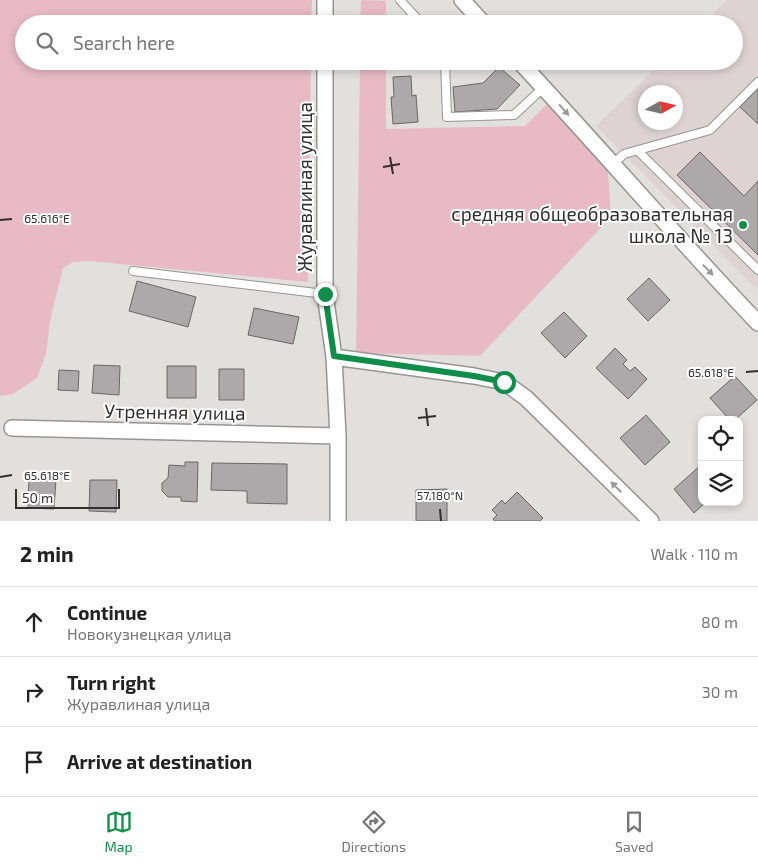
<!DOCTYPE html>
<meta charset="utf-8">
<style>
body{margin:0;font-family:"Exo 2",sans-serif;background:#f6f6f6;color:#222}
.controls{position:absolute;right:15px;bottom:15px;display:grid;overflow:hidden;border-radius:10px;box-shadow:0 2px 8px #0003}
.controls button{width:45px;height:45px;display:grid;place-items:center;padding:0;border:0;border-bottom:1px solid #e0e0e0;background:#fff;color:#222;font:25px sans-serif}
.compass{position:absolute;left:638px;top:85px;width:45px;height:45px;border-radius:50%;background:#fff;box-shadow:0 2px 8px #0003;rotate:82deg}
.scale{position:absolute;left:15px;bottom:12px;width:105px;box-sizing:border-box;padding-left:5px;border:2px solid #313030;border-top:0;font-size:14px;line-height:18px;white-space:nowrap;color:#313030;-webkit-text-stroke:4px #fff;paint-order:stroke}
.stop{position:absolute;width:15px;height:15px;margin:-11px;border:4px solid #108d48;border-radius:50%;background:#fff}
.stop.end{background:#108d48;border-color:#fff;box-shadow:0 1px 5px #0008}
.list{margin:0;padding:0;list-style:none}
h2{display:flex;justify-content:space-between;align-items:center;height:65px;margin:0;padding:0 20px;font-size:21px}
h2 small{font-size:16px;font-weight:400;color:#767676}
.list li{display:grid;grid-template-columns:32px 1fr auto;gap:15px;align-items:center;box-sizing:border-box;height:70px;padding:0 20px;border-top:1px solid #e0e0e0}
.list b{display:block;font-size:19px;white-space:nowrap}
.list p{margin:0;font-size:16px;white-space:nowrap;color:#767676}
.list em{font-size:16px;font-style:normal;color:#767676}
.icon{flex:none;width:28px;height:28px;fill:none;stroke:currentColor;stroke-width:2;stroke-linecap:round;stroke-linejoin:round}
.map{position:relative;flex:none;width:758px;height:521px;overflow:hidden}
.search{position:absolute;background:#fff;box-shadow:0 2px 8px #0003;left:15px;right:15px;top:15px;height:55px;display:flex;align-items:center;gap:12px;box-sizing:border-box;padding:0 18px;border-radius:28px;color:#767676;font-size:19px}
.sheet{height:275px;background:#fff}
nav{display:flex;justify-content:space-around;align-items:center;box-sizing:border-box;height:70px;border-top:1px solid #e0e0e0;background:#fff;font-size:14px;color:#767676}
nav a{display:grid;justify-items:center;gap:2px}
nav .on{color:#108d48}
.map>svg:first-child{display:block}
</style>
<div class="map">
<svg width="758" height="521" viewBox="0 0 758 521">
<rect width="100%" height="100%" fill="#e2dfdf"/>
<path fill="#ded2d5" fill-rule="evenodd" d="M727 0H758V290L596 126 663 61H734V24H702ZM646 92H676V122H646Z"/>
<path fill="#e8bac5" d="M0 0H312L311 24H24V61H311L308 282 89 261 73 262 63 268 50 321 46 354 37 378 13 394 0 396Z
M361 0 386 1V24H360Z
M360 61H386V129L525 126 547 104 608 171 611 217 480 356 356 353Z"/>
<path fill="#ada9aa" stroke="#6a6667" d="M499 67 520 85 497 109 455 112 453 87 483 83Z
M411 76 412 96 416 95 418 122 393 124 391 97H394L393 77Z
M758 89V124L740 107Z
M700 152 744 196 758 181V255L677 175Z
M649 278 670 300 648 321 627 299Z
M137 281 196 297 188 327 129 311Z
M254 308 299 317 293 344 248 335Z
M564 312 587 336 565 358 541 333Z
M615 348 627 360 623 364 630 371 635 367 647 379 628 399 596 368Z
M94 365 120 366 119 395 92 393Z
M167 366H196V398H167Z
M219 369H244V400H219Z
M59 370 79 371 78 391 58 390Z
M735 376 757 400 735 420H730L710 398Z
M646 415 670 442 645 465 620 438Z
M185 462H198L197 502 181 501V497H168L162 491V483L168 478 169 465 185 466Z
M212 463 287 464V504L247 503V491L211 490Z
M701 465 702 502H706L694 513 674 489Z
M29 477 56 479 54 509 28 508Z
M90 480H117L116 512 89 511Z
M447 489V521H416V490Z
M517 492 543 518 540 521H495L493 519 497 515 492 510 502 500 505 504Z"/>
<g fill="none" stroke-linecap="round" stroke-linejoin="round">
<defs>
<path id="lane" d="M400 0 422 24
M445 61 447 117 514 115 544 87
M638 151 758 270
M613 164 624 154 710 130 758 82
M133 271 325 294"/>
<path id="street" d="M325 0V24
M462 0 484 24
M325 61V294L334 357 338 436V521
M519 61C600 148 676 237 758 323
M334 357 474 376 504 382 526 398 651 521
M12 428 338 436"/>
</defs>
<use href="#lane" stroke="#979494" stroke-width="10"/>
<use href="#street" stroke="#979494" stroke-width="18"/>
<use href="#lane" stroke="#fff" stroke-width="8"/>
<use href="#street" stroke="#fff" stroke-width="15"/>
</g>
<defs><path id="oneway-solid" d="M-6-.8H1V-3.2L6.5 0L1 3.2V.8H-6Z" transform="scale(1.25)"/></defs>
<g fill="#989898">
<use href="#oneway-solid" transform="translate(564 110) rotate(48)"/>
<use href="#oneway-solid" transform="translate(708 270) rotate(46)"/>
<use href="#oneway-solid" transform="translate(616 487) rotate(-135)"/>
</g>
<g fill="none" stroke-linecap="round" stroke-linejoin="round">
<path stroke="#108d48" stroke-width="6" d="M325 294 334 356 474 376 504 382"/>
</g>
<path fill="none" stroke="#313030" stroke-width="2" d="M390 157 393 174M383 167 400 164M0 220 12 219M746 372 758 371M426 408 428 426M418 418 436 416M0 477 12 475M440 509 441 521"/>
<circle fill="#108d48" stroke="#fff" stroke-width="2" cx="743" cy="225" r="5"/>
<g text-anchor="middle" stroke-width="4" stroke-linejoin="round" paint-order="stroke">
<g font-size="19" fill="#313030" stroke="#fff">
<text transform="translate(305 187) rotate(-90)" y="7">Журавлиная улица</text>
<text transform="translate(175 412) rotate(1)" y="7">Утренняя улица</text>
</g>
<g font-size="19" fill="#313030" stroke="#fff" text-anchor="end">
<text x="733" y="221">средняя общеобразовательная<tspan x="733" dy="22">школа № 13</tspan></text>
</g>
</g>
<g font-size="12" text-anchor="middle" fill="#313030" stroke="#fff" stroke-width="4" stroke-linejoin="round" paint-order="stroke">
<text x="47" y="223">65.616°E</text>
<text x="711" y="377">65.618°E</text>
<text x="47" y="480">65.618°E</text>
<text x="440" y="500">57.180°N</text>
</g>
</svg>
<div class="controls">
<button><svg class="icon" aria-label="locate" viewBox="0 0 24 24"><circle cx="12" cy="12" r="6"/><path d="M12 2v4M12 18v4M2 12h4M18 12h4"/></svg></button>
<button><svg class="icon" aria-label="layers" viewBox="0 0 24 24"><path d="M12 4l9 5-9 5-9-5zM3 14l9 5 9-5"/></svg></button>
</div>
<svg class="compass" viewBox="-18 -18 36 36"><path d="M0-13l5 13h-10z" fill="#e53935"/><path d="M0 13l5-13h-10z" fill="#767676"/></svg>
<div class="scale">50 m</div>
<div class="stop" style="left:504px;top:382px"></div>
<div class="stop end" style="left:325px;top:294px"></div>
<div class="search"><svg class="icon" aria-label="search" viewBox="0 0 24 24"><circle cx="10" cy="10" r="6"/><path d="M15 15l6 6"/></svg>Search here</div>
</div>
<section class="sheet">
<h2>2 min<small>Walk · 110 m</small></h2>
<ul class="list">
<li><svg class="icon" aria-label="ahead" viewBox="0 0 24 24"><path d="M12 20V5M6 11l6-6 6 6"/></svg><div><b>Continue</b><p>Новокузнецкая улица</p></div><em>80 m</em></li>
<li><svg class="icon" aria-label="right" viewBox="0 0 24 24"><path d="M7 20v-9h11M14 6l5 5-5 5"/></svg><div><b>Turn right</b><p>Журавлиная улица</p></div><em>30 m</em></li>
<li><svg class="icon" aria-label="arrive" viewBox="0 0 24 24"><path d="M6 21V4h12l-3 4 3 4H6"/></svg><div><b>Arrive at destination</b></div></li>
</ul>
</section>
<nav>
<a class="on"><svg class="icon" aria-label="map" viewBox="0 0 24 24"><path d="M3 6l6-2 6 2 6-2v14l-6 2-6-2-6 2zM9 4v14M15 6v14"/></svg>Map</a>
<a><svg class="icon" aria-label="directions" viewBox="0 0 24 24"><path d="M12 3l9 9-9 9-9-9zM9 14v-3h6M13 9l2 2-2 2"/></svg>Directions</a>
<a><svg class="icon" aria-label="saved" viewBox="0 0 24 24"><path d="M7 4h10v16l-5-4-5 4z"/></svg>Saved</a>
</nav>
